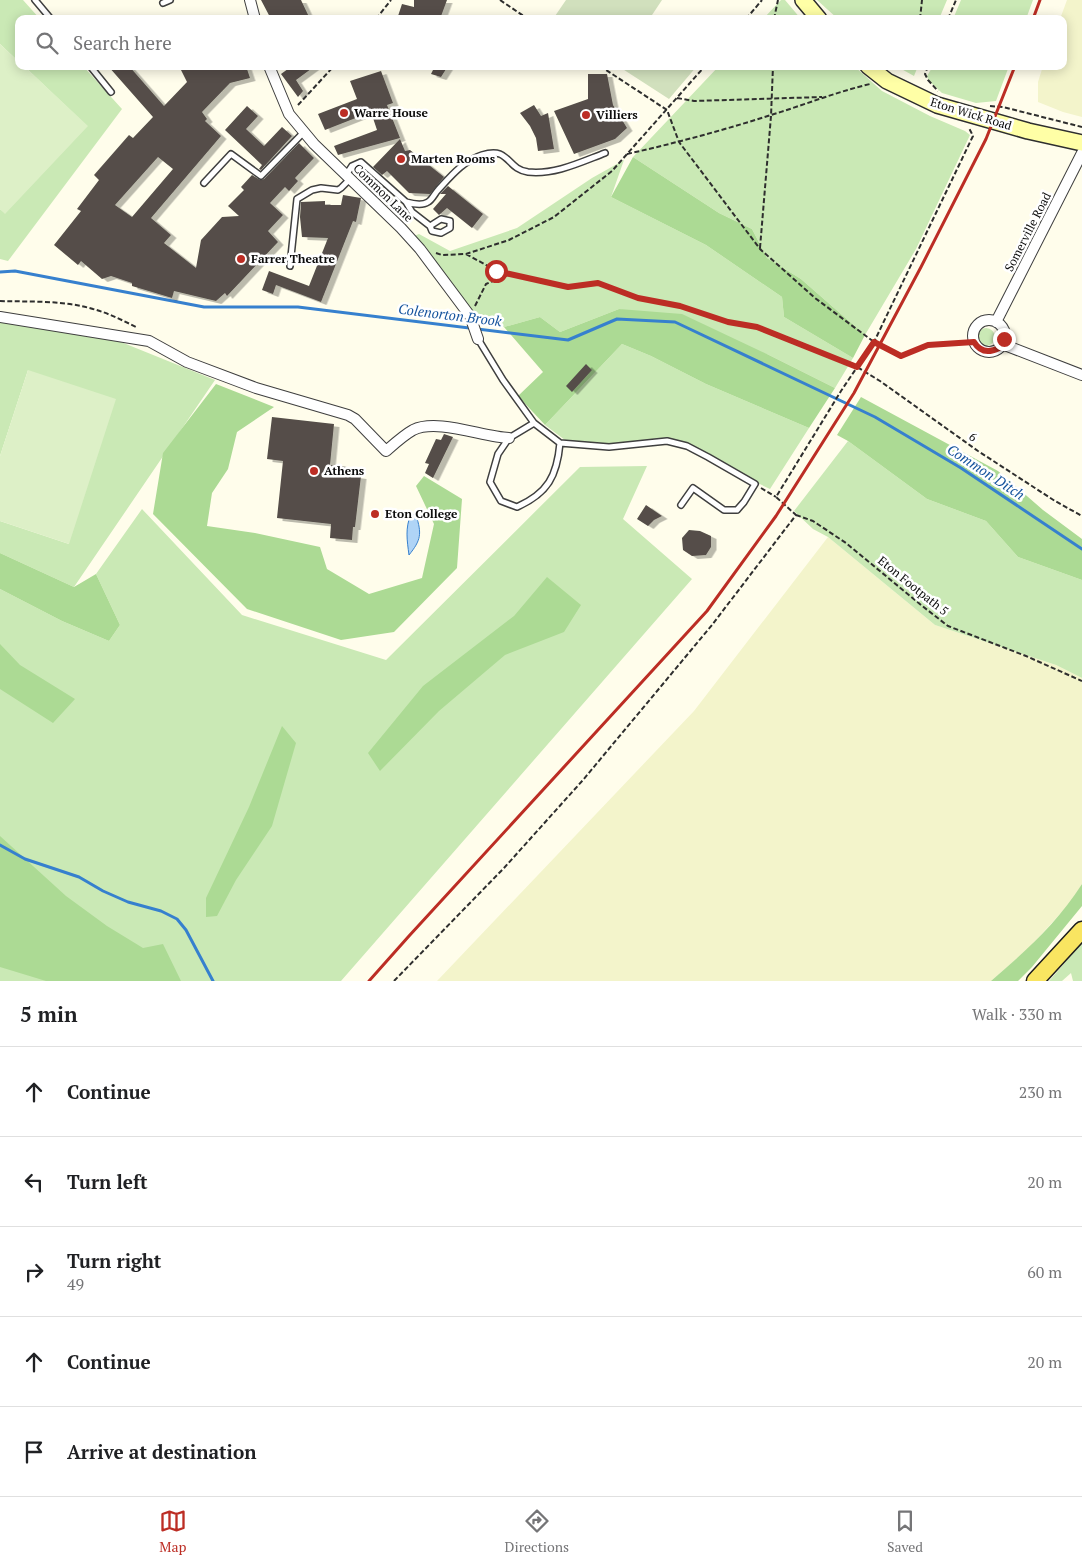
<!DOCTYPE html>
<meta charset="utf-8">
<style>
body{margin:0;font-family:"PT Serif",serif;background:#f6f6f6;color:#202124}
.stop{position:absolute;width:15px;height:15px;margin:-11px;border:4px solid #bc2d24;border-radius:50%;background:#fff}
.stop.end{background:#bc2d24;border-color:#fff;box-shadow:0 1px 5px #0008}
.list{margin:0;padding:0;list-style:none}
h2{display:flex;justify-content:space-between;align-items:center;height:65px;margin:0;padding:0 20px;font-size:21px}
h2 small{font-size:16px;font-weight:400;color:#757577}
.list li{display:grid;grid-template-columns:32px 1fr auto;gap:15px;align-items:center;box-sizing:border-box;height:90px;padding:0 20px;border-top:1px solid #e0e0e0}
.list b{display:block;font-size:19px;white-space:nowrap}
.list p{margin:0;font-size:16px;white-space:nowrap;color:#757577}
.list em{font-size:16px;font-style:normal;color:#757577}
.icon{flex:none;width:28px;height:28px;fill:none;stroke:currentColor;stroke-width:2;stroke-linecap:round;stroke-linejoin:round}
.map{position:relative;flex:none;width:1082px;height:981px;overflow:hidden}
.search{position:absolute;background:#fff;box-shadow:0 2px 12px #0003;left:15px;right:15px;top:15px;height:55px;display:flex;align-items:center;gap:12px;box-sizing:border-box;padding:0 18px;border-radius:10px;color:#757577;font-size:19px}
.sheet{height:515px;background:#fff}
nav{display:flex;justify-content:space-around;align-items:center;box-sizing:border-box;height:70px;border-top:1px solid #e0e0e0;background:#fff;font-size:14px;color:#757577}
nav a{display:grid;justify-items:center;gap:2px}
nav .on{color:#bc2d24}
.map>svg:first-child{display:block}
</style>
<div class="map">
<svg width="1082" height="981" viewBox="0 0 1082 981">
<defs>
<filter id="shadow"><feDropShadow dx="5.5" dy="3" stdDeviation="0" flood-color="#0004"/></filter>
</defs>
<rect width="100%" height="100%" fill="#fffdeb"/>
<path fill="#f3f4cb" d="M1067 0H1082V117L1063 112 1038 102V82L1043 66H1063V19H1060Z
M828 537 935 625 1056 665 1082 678V884L1070 903 1029 948 991 981H437L694 711Z"/>
<path fill="#cae9b5" d="M0 0H23L40 19H19V62L0 44Z
M781 0H785L801 19H763Z
M817 0H947L939 19H838Z
M961 0H1033L1026 19H953Z
M24 66H83L122 109 8 261 0 259V209L5 213 87 126Z
M719 66H854L882 91 930 116 965 131 970 135 916 249 865 335 801 279 767 258 752 229 719 213 633 157Z
M896 66H918L914 76Z
M933 66H1009L996 101 976 103 942 93 929 81 927 76Z
M624 160 611 197 706 245 782 297 784 317 853 358 835 388 769 355 619 309 560 332 540 317 504 327 477 320 414 236 419 234 450 251 517 228 592 178Z
M0 322 121 342 215 380 74 587 0 553V521L69 544 28 370 0 456Z
M977 337a9 9 0 1 1 18 0a9 9 0 1 1-18 0Z
M622 344 651 356 706 384 809 428 770 489 670 441 584 444 565 440 545 425Z
M848 441 927 499 986 521 1018 557 1082 580V678L1056 665 935 625 828 537 813 529 794 511Z
M647 466 623 519 692 579 341 981H0V589L62 621 109 641 120 625 96 574 142 509 242 615 386 660 580 467Z
M1082 943V981H1073L1071 973 1062 981H1049Z"/>
<path fill="#acda94" d="M633 157 719 213 752 229 767 258 801 279 865 335 853 358 784 317 782 297 706 245 611 197Z
M619 309 682 314 769 355 835 388 809 428 706 384 651 356 622 344 545 425 518 396 543 372 504 327 540 317 560 332Z
M216 384 274 407 237 432 228 469 212 493 207 526 255 533 320 547 327 569 369 594 422 578 434 524 416 486 424 476 462 499 457 568 394 632 341 640 247 609 153 514 163 453Z
M861 397 998 471 1043 510 1082 539V580L1018 557 986 521 927 499 848 441 837 435Z
M0 553 74 587 96 574 120 625 109 641 62 621 0 589Z
M547 577 581 605 564 632 505 655 439 711 380 771 368 753 423 686 514 616Z
M0 644 20 665 75 699 53 723 0 689Z
M282 726 296 743 272 826 236 880 217 916 206 917V898L249 807Z
M0 836 66 896 107 926 143 948 163 944 181 981H46L0 967Z
M1082 884V906L1032 967 1018 981H991C1026 951 1057 923 1082 884Z"/>
<path fill="#d1e0bd" d="M566 0H662L652 15 657 19H553Z
M618 66H697L669 99Z"/>
<path fill="#ddf0c7" d="M0 44 19 62V66H24L88 126 5 214 0 209Z
M28 370 116 399 69 544 0 521V456Z"/>
<path fill="#afd4f6" stroke="#3680ce" d="M411 514 416 515C422 534 421 540 409 555 407 540 405 528 411 514Z"/>
<g fill="none" stroke-linecap="round" stroke-linejoin="round">
<path stroke="#3680ce" stroke-width="3" d="M0 272 15 271 204 307H298L568 340 617 319 675 322 875 417 961 468 1082 549
M0 845 25 859 79 877 103 891 128 902 161 911 177 919 186 930 213 981"/>
</g>
<path fill="#544e48" fill-rule="evenodd" filter="url(#shadow)" d="M261 0H301L310 19H271Z
M414 0H447L440 19H397L402 4 414 7Z
M108 66H129L164 106 187 82 179 66H246L250 78 230 83 202 112 207 119 205 121 221 136 151 218 171 235 164 243 196 268 201 240 222 217 239 216 228 206 244 190 241 187 252 175 260 180 264 179 299 143 314 158 295 178 298 181 289 191 285 187 270 203 283 215 268 231 278 242 227 296 225 293 216 301 174 291 172 298 132 286V283L111 276 102 279 81 261 78 265 54 245 81 211 77 209 99 180 94 175 129 135 133 138 153 117ZM158 157 173 169 132 217 115 205Z
M292 66H315L296 80 303 91 298 97 281 74Z
M435 66H448L441 77 431 74Z
M381 71 393 103 387 105 400 138 338 155 334 146 377 130 371 112 325 130 318 114 357 99 350 81Z
M588 74H607L613 105 627 128 615 139 574 154 554 111 588 99Z
M534 105 541 116 548 113 554 149 538 151 536 138 530 126 520 113Z
M247 106 258 116 246 129 264 146 282 127 292 136 261 170 259 169 262 165 225 130Z
M400 139 405 151 410 150 444 177 430 194 409 193 387 171 382 175 373 167Z
M363 173 366 175 367 173 374 180 372 181 393 201 388 206 359 178Z
M448 186 483 214 472 228 447 208 439 215 433 209 446 194H440Z
M343 195 361 198 356 222 353 221 321 302 276 285 273 294 262 290 269 271 309 286 328 238 302 237 300 217 301 202 325 201V205H341Z
M586 364 592 370 572 392 566 386Z
M272 417 334 424 330 465 347 467 346 474 361 476 355 527H353L352 540 330 538 331 524 277 518 283 461 267 459Z
M444 434 453 437 433 478 425 473 429 464 425 463 436 439 441 440Z
M646 505 662 516 654 520 648 526 637 519Z
M689 530 700 531 711 536V547L706 555 692 556 683 550 682 538Z"/>
<g fill="none" stroke-linecap="round" stroke-linejoin="round">
<defs>
<path id="lane" d="M35 0 51 19
M163 3 170 0
M90 66 111 92
M346 175 352 166 361 162 406 202C413 204 422 206 428 202 432 200 435 193 438 190 451 176 463 161 482 155 510 146 506 169 528 172 555 175 581 162 605 153
M204 183 231 154 261 176 304 132
M406 202 412 212 430 226 432 231 441 233 450 228V221L441 219 430 226
M290 266 297 199 312 190 321 188 338 190 341 188 350 179
M478 339 503 380 534 423 560 443C557 476 548 493 517 507L501 501 490 482 498 454 509 438 534 423
M560 443 609 447 667 441 687 446 708 457 755 484 744 502 737 510H724L693 488 681 505"/>
<path id="street" d="M250 0 255 19
M269 66 289 114 314 144 401 228 420 249 470 316 478 339
M0 317 149 341 187 362 256 388 348 415 355 419 386 451C394 444 404 435 413 430 437 418 483 437 509 438
M973 336a16 16 0 1 1 32 0a16 16 0 1 1-32 0Z
M996 322 1082 153
M1002 344 1082 375"/>
<path id="secondary" d="M803 0 819 19
M868 66 887 81 937 105 1028 131 1082 143"/>
<path id="primary" d="M1035 981 1082 930"/>
</defs>
<use href="#lane" stroke="#3f3f3f" stroke-width="8"/>
<use href="#street" stroke="#3f3f3f" stroke-width="12"/>
<use href="#secondary" stroke="#2e2e2e" stroke-width="18"/>
<use href="#primary" stroke="#1d1d1d" stroke-width="19"/>
<path stroke="#2e2e2e" stroke-width="2" stroke-dasharray="5 2.5" stroke-linecap="butt" d="M500 0 528 19
M376 19 391 0
M746 19 762 0
M774 19 778 0
M920 19 922 0
M948 19 956 0
M600 66 667 110 679 142 760 249 815 298 874 342 901 356 928 345 974 342
M928 66 925 74 928 80 938 91
M677 98 694 101 822 97
M298 105 334 66
M990 106 1003 107 1082 127
M627 154C676 143 724 130 771 115 804 105 836 92 870 84
M760 248 771 116 773 66
M436 253 442 255 466 254 509 240 554 217 612 171 705 66
M466 254 497 271 568 287 598 283 638 299 680 306 728 322 757 327 857 367 880 381 978 451 1055 501 1082 516
M0 301C30 302 63 300 93 309 108 313 122 320 136 327
M475 306 486 284 510 274
M761 488 776 497
M796 515 813 521 846 543 921 605 948 626 1026 656 1082 681
M394 981 504 868 583 780 712 625 796 515 776 497 841 391 874 342 973 136 969 128"/>
<use href="#lane" stroke="#fff" stroke-width="5"/>
<use href="#street" stroke="#fff" stroke-width="10"/>
<use href="#secondary" stroke="#ffffa6" stroke-width="15"/>
<use href="#primary" stroke="#f9e561" stroke-width="16"/>
<path stroke="#bc2d24" stroke-width="3" d="M1033 19 1040 0
M369 981 409 936 707 611 776 516 854 393 921 267 986 139 1015 66"/>
</g>
<g fill="none" stroke-linecap="round" stroke-linejoin="round">
<path stroke="#bc2d24" stroke-width="6" d="M496 271 568 287 598 283 638 298 680 306 728 322 757 327 857 367 874 342 901 356 928 345 974 342C980 352 989 353 999 348L1004 339"/>
</g>
<g fill="#bc2d24" stroke="#fff" stroke-width="2">
<circle cx="344" cy="113" r="5"/>
<circle cx="586" cy="115" r="5"/>
<circle cx="401" cy="159" r="5"/>
<circle cx="241" cy="259" r="5"/>
<circle cx="314" cy="471" r="5"/>
<circle cx="375" cy="514" r="5"/>
</g>
<g text-anchor="middle" stroke-width="5" stroke-linejoin="round" paint-order="stroke">
<g font-size="12" font-weight="bold" fill="#0c0c0c" stroke="#fff" text-anchor="start">
<text x="354" y="117">Warre House</text>
<text x="596" y="119">Villiers</text>
<text x="411" y="163">Marten Rooms</text>
<text x="251" y="263">Farrer Theatre</text>
<text x="324" y="475">Athens</text>
<text x="385" y="518">Eton College</text>
</g>
<g font-size="12" fill="#0c0c0c" stroke="#fff">
<text transform="translate(971 114) rotate(17)" y="4">Eton Wick Road</text>
<text transform="translate(383 193) rotate(44)" y="4">Common Lane</text>
<text transform="translate(1028 232) rotate(-63)" y="4">Somerville Road</text>
<text transform="translate(973 437) rotate(35)" y="4">6</text>
<text transform="translate(913 586) rotate(39)" y="4">Eton Footpath 5</text>
</g>
<g font-size="14" font-style="italic" fill="#15539d" stroke="#fff">
<text transform="translate(450 315) rotate(7)" y="5">Colenorton Brook</text>
<text transform="translate(986 472) rotate(33)" y="5">Common Ditch</text>
</g>
</g>
</svg>
<div class="stop" style="left:496px;top:271px"></div>
<div class="stop end" style="left:1004px;top:339px"></div>
<div class="search"><svg class="icon" aria-label="search" viewBox="0 0 24 24"><circle cx="10" cy="10" r="6"/><path d="M15 15l6 6"/></svg>Search here</div>
</div>
<section class="sheet">
<h2>5 min<small>Walk · 330 m</small></h2>
<ul class="list">
<li><svg class="icon" aria-label="ahead" viewBox="0 0 24 24"><path d="M12 20V5M6 11l6-6 6 6"/></svg><div><b>Continue</b></div><em>230 m</em></li>
<li><svg class="icon" aria-label="left" viewBox="0 0 24 24"><path d="M17 20v-9H6M10 6l-5 5 5 5"/></svg><div><b>Turn left</b></div><em>20 m</em></li>
<li><svg class="icon" aria-label="right" viewBox="0 0 24 24"><path d="M7 20v-9h11M14 6l5 5-5 5"/></svg><div><b>Turn right</b><p>49</p></div><em>60 m</em></li>
<li><svg class="icon" aria-label="ahead" viewBox="0 0 24 24"><path d="M12 20V5M6 11l6-6 6 6"/></svg><div><b>Continue</b></div><em>20 m</em></li>
<li><svg class="icon" aria-label="arrive" viewBox="0 0 24 24"><path d="M6 21V4h12l-3 4 3 4H6"/></svg><div><b>Arrive at destination</b></div></li>
</ul>
</section>
<nav>
<a class="on"><svg class="icon" aria-label="map" viewBox="0 0 24 24"><path d="M3 6l6-2 6 2 6-2v14l-6 2-6-2-6 2zM9 4v14M15 6v14"/></svg>Map</a>
<a><svg class="icon" aria-label="directions" viewBox="0 0 24 24"><path d="M12 3l9 9-9 9-9-9zM9 14v-3h6M13 9l2 2-2 2"/></svg>Directions</a>
<a><svg class="icon" aria-label="saved" viewBox="0 0 24 24"><path d="M7 4h10v16l-5-4-5 4z"/></svg>Saved</a>
</nav>
